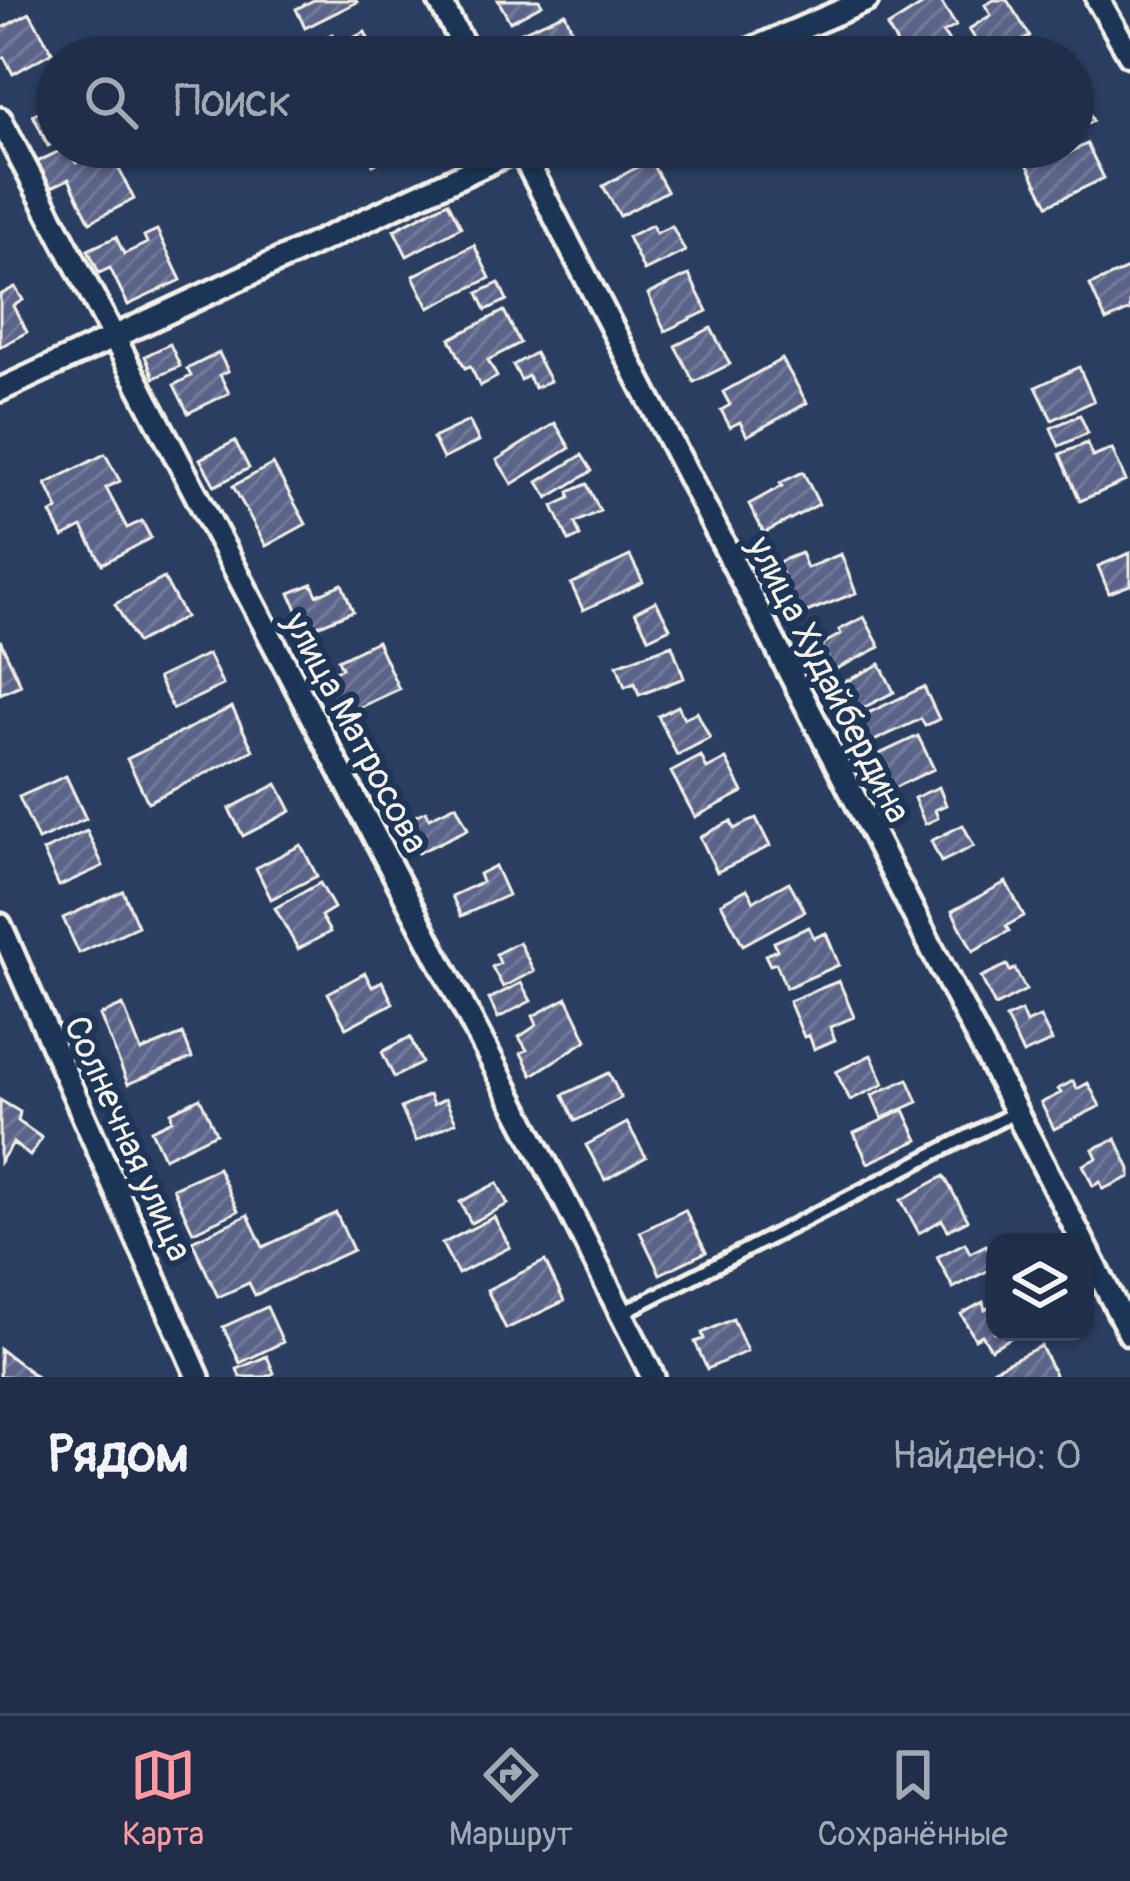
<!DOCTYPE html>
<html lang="ru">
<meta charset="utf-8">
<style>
body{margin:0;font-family:Pangolin,sans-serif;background:#2d3a53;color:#f1f3f6}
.controls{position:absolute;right:36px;bottom:36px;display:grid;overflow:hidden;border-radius:24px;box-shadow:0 3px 9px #0004}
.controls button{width:108px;height:108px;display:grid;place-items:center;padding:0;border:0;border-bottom:3px solid #3d4a61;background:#202e49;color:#f1f3f6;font:60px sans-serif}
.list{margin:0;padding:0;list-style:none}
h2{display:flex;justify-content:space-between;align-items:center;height:156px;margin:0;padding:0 48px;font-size:51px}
h2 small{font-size:39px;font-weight:400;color:#a2a8b4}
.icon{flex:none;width:66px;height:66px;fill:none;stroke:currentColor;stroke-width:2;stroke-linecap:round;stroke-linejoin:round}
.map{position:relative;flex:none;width:1130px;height:1377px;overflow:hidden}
.search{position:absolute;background:#202e49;box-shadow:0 3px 9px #0004;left:36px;right:36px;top:36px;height:132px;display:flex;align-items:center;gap:30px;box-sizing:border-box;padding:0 42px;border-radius:66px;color:#a2a8b4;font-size:45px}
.sheet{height:336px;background:#202e49}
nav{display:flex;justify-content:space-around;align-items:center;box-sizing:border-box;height:168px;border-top:3px solid #3d4a61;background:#202e49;font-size:33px;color:#a2a8b4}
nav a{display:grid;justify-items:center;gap:6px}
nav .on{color:#ff9aa2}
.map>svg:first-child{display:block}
</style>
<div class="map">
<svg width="1130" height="1377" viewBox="0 0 1130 1377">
<defs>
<pattern id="building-hatch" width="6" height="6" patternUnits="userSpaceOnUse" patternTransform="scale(3)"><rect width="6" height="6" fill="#5c6389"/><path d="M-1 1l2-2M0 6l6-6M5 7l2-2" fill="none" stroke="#747a9a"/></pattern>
</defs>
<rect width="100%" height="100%" fill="#2a3e61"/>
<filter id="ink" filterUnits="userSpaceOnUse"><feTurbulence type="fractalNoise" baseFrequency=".00833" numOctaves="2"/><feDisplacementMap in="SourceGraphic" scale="24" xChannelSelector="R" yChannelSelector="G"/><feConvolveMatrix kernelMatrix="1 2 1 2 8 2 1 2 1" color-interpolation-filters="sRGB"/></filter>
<g filter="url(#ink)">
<path fill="url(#building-hatch)" stroke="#f4f1e8" stroke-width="3" d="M314 0H356L357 2 305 28 296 9Z
M498 0H539L542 5 510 22Z
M930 0H940L956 26 943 33 950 43 936 52 939 57H905L887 27Z
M994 0H1007L1030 36 997 57H986L969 29 991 15 985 5Z
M30 13 52 52 13 74 4 57 0 59V29Z
M565 13 578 44 546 57H527L517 34Z
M365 32 377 57H309L322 51 318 41 332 34 338 45Z
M1083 101 1093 121 1073 131V106Z
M57 103V141L48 146 33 115Z
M1087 144 1104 178 1048 205 1026 162 1051 149 1056 159Z
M68 147 76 163 108 147 134 199 90 222 69 179 50 188 37 162Z
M364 147H407L373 165Z
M650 160 667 191 620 216 603 186Z
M448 202 461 227 407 256 394 230Z
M652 225 656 233 672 226 685 251 644 271 628 237Z
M157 230 181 280 128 305 110 268 99 273 88 250 116 237 124 254 147 243 144 236Z
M474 245 490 278 429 308 413 276Z
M1130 268V310L1106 321 1090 285Z
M689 275 707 311 665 331 648 294Z
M499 283 507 300 486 310 478 293Z
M15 287 23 300 13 306 27 332 0 347V295Z
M504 311 520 343 488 360 497 377 480 386 470 366 465 368 450 339Z
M711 328 730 364 694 382 675 346Z
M170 344 180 366 154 378 145 356Z
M219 353 228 371 220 375 229 393 188 413 174 385 191 376 187 369Z
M535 353 550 381 535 388 528 376 521 380 513 365Z
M782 359 807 403 747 436 740 422 730 427 721 410 730 405 723 392Z
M1079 367 1094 401 1052 420 1036 387Z
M1080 415 1088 433 1059 446 1051 428Z
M469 421 479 441 443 459 433 438Z
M555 423 570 448 512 484 497 460Z
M235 441 249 468 215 486 200 459Z
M1087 443 1093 457 1112 449 1126 481 1080 501 1060 454Z
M105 454 120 481 106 488 127 528 142 521 151 538 102 564 82 527 63 537 51 513 58 509 46 484Z
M582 455 592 471 548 498 538 482Z
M273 464 306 524 266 546 233 486Z
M803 472 819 504 764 533 749 504 782 486 780 483Z
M587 484 600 511 575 523 580 536 569 541 553 506 570 498 569 492Z
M801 553 807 568 841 554 856 593 799 615 778 562Z
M1130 553V585L1109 593 1098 566Z
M630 556 643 582 583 610 571 584Z
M164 578 185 617 137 643 115 604Z
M312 584 317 595 342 584 353 611 306 631 290 593Z
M656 601 670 628 649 638 635 612Z
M864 617 880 647 834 670 821 645 841 634 839 630Z
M0 640 21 685 0 694Z
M377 641 399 689 341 716 323 677 342 668 338 660Z
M672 645 684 678 639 695 635 683 625 687 617 665Z
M208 654 223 685 173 709 158 678Z
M880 664 894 692 855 712 841 684Z
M924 687 939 719 925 726 921 719 861 747 849 722Z
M678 706 684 718 697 712 710 738 677 755 658 716Z
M232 707 253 750 148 802 127 759Z
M918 736 934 769 887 791 871 758Z
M701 756 707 769 726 759 743 792 695 817 671 772Z
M66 776 86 819 38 840 19 797Z
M277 784 291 811 243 836 229 809Z
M939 787 946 805 935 810 938 818 925 824 914 798Z
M456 805 468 829 418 853 402 822 426 811 429 818Z
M756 818 770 846 717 872 700 837 731 821 734 829Z
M963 825 974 846 941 862 931 841Z
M87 831 103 866 59 886 43 851Z
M301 845 317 876 271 899 256 868Z
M495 866 508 895 461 916 452 896 482 882 479 874Z
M789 882 805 911 743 945 721 903 747 889 754 901Z
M1006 882 1024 916 1006 926 1009 931 973 951 952 911Z
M320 883 334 908 321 916 330 932 298 949 275 908Z
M123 891 138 926 79 953 63 918Z
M809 927 814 938 826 933 839 965 786 988 776 963 770 965 765 955 777 950 774 942Z
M519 942 534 971 503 987 492 967 500 963 496 954Z
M1007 965 1010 971 1015 969 1026 990 995 1006 981 977Z
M365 973 372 987 382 981 393 1003 346 1028 328 993Z
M839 981 854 1017 830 1027 835 1040 814 1049 809 1035 804 1037 789 1001Z
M521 983 531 1001 498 1018 489 999Z
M567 998 587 1040 532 1075 521 1053 527 1050 519 1037 537 1025 533 1016Z
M123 1005 141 1051 183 1034 192 1058 128 1084 100 1015Z
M1021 1011 1026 1023 1040 1017 1052 1041 1023 1054 1006 1018Z
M410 1037 422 1063 394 1077 382 1052Z
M871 1055 884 1084 850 1100 836 1072Z
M609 1073 621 1098 575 1121 563 1095Z
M908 1079 918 1102 882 1118 872 1095Z
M1073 1081 1077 1089 1088 1083 1100 1106 1054 1129 1041 1103 1061 1093 1058 1089Z
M429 1095 433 1105 445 1099 456 1122 416 1141 401 1108Z
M200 1098 216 1133 164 1158 151 1130 172 1120 171 1112Z
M0 1100 20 1112 18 1121 42 1138 30 1156 13 1143 0 1162Z
M904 1110 918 1140 868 1163 854 1133Z
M627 1123 646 1157 605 1180 586 1145Z
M1116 1139 1130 1169V1177L1103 1189 1100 1182 1093 1186 1083 1165 1097 1158 1093 1149Z
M218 1168 238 1211 193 1232 173 1188Z
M944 1176 968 1220 948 1230 942 1220 919 1233 901 1200Z
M497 1183 508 1204 471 1223 460 1202Z
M685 1210 706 1252 660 1274 640 1232Z
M336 1213 353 1250 255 1295 249 1283 218 1297 192 1241 248 1215 263 1247Z
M494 1217 510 1247 458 1274 442 1244Z
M965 1243 970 1253 986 1245 995 1267 953 1288 937 1257Z
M545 1261 564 1301 506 1329 487 1290Z
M983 1302 985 1310 995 1304V1332H1021L991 1349 982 1335 975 1339 961 1314Z
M267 1307 283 1342 240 1363 223 1327Z
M733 1319 747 1351 707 1369 695 1342 704 1339 702 1333Z
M1041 1346 1056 1377H998L994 1369Z
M0 1349 37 1377H0Z
M267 1356 274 1373 266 1377H240L237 1369Z"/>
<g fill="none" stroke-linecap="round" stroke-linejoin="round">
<defs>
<path id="service" d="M622 1313 1016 1112"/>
<path id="minor" d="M439 0 470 57
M1098 0 1130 55
M734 57 867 0
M0 119 564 1199 653 1377
M519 147 1083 1242
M0 390 523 147
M0 925 198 1377
M1085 1246 1130 1334"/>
</defs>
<use href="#service" stroke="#f4f1e8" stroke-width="20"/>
<use href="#minor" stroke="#f4f1e8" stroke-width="30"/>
<use href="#service" stroke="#1d3557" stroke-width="10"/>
<use href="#minor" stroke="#1d3557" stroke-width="21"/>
</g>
</g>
<g text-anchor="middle" stroke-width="12" stroke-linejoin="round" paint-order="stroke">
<g font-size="36" fill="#f4f1e8" stroke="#1d3557">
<text transform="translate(830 679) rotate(63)" y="13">улица Худайбердина</text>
<text transform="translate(357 732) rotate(62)" y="13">улица Матросова</text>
<text transform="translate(129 1138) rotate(66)" y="13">Солнечная улица</text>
</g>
</g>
</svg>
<div class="controls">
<button><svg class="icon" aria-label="layers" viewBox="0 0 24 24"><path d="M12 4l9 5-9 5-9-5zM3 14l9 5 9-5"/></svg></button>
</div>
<div class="search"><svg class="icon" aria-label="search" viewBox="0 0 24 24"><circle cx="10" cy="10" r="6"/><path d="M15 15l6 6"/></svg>Поиск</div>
</div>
<section class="sheet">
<h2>Рядом<small>Найдено: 0</small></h2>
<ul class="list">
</ul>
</section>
<nav>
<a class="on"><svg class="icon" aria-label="map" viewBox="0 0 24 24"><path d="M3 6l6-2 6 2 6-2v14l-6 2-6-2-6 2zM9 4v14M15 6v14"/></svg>Карта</a>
<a><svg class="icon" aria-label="directions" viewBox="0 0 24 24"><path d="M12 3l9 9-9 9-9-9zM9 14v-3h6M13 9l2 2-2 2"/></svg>Маршрут</a>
<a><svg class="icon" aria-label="saved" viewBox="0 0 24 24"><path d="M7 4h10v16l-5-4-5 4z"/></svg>Сохранённые</a>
</nav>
